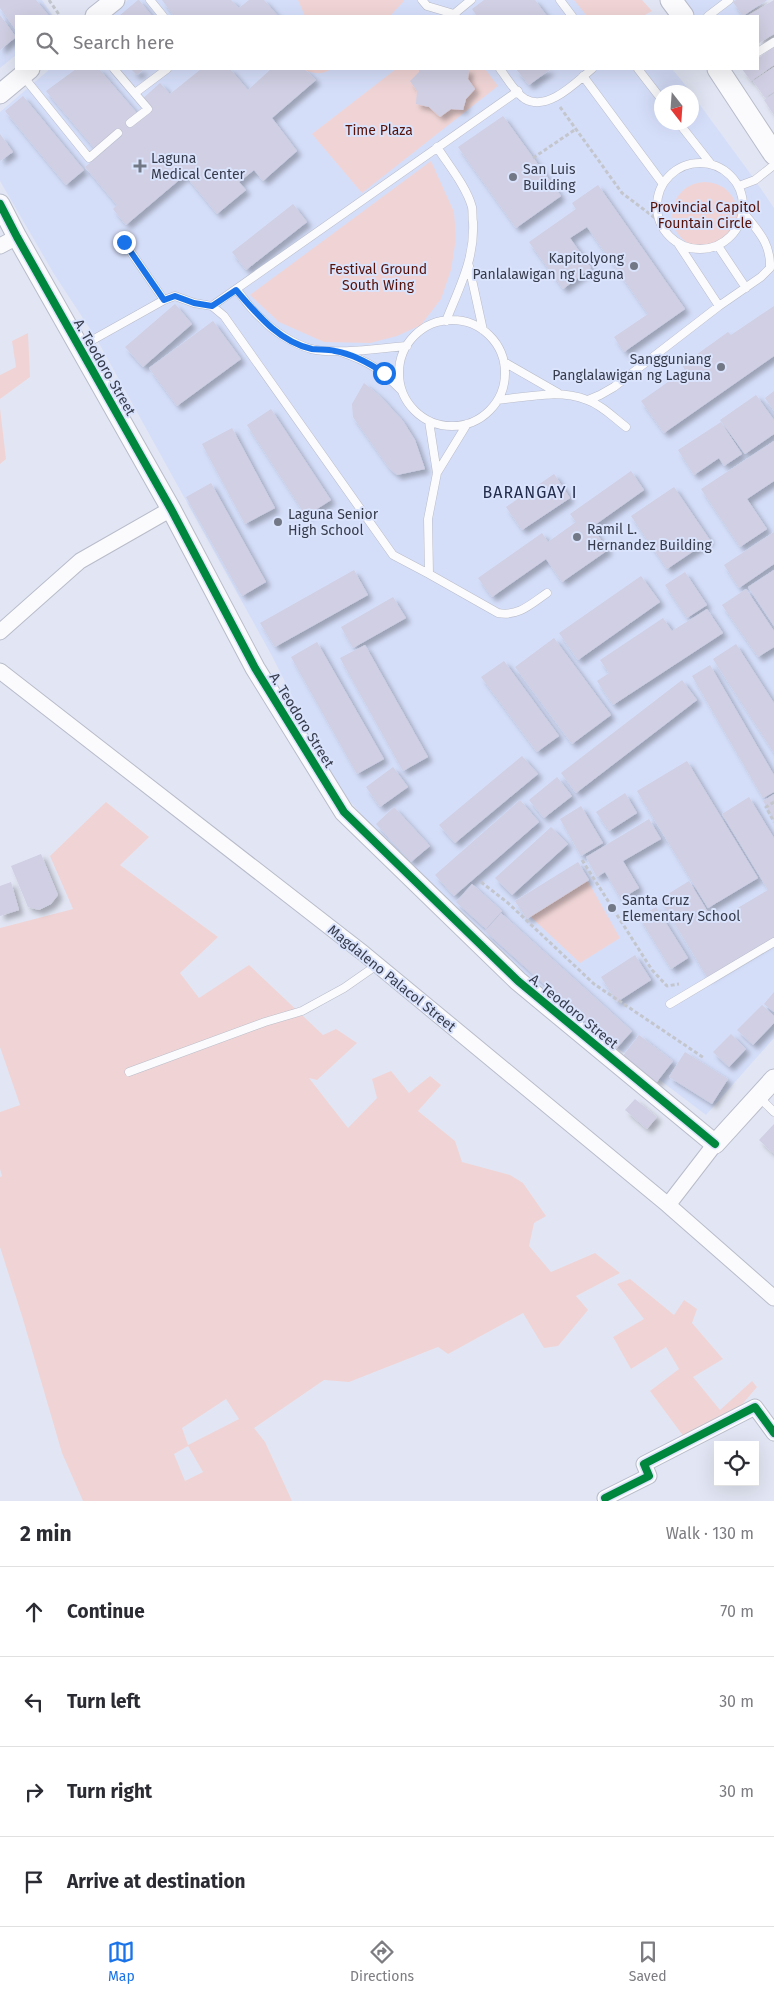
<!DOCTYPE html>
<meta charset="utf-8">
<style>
body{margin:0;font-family:"Fira Sans",sans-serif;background:#f7f7f7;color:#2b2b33}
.controls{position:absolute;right:15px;bottom:15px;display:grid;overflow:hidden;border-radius:0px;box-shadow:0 5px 20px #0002}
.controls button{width:45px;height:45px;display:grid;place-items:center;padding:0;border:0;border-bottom:1px solid #e1e1e2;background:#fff;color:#2b2b33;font:25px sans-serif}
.compass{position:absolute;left:654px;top:85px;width:45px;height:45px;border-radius:50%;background:#fff;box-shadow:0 5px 20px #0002;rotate:163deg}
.stop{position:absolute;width:15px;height:15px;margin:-11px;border:4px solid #1a73e8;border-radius:50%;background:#fff}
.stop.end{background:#1a73e8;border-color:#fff;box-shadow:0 1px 5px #0008}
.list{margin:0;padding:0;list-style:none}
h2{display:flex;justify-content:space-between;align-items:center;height:65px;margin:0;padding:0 20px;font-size:21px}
h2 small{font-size:16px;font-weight:400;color:#7c7c81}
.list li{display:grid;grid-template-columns:32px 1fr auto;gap:15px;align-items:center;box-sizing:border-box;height:90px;padding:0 20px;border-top:1px solid #e1e1e2}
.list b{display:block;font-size:19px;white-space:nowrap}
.list em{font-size:16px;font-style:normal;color:#7c7c81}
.icon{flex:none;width:28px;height:28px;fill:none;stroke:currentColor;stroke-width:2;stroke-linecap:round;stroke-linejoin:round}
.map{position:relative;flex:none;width:774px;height:1501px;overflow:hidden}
.search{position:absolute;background:#fff;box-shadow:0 5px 20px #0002;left:15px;right:15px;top:15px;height:55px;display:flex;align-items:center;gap:12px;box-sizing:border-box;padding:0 18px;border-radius:0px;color:#7c7c81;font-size:19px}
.sheet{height:425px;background:#fff}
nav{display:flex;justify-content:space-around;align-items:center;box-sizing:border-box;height:70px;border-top:1px solid #e1e1e2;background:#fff;font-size:14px;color:#7c7c81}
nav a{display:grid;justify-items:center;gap:2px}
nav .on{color:#1a73e8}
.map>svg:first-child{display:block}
</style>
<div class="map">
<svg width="774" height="1501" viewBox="0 0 774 1501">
<defs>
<filter id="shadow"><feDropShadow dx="4.5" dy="4.5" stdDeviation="2.5" flood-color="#0004"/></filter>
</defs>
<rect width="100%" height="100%" fill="#e2e6f4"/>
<path fill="#d5def9" d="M0 0H42L53 16H16V55L0 68Z
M128 0H611L625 16H109Z
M681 0H768L745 16H693Z
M50 69H672L691 92H662V122H692V94L755 180 774 208V1038L706 1115 545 993 418 878 339 789 272 656 96 338 54 274 0 181V112Z"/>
<path fill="#f0d4d5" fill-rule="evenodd" d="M298 0H403L404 1 390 16H305Z
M574 0H642L652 11 643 16H587Z
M302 69H332C321 75 313 74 302 69Z
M396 69H485L498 86 362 193 312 134Z
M431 161 454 212 456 239 451 270 441 299 421 325 397 336 370 343 324 342 279 322 250 295Z
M672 215a33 33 0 1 1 66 0a33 33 0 1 1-66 0Z
M28 333 30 377 0 399V375L16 367 12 341Z
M0 408 6 459 0 464Z
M106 802 149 837 120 865 218 937 180 973 199 998 249 965 323 1035 336 1029 357 1043 317 1080 309 1078 348 1128 377 1098 372 1079 391 1071 409 1093 430 1076 441 1085 418 1111 455 1141 462 1162 510 1175 523 1183 546 1216 534 1223 529 1246 551 1272 595 1253 620 1273 576 1296 588 1310 558 1346 544 1348 523 1313 448 1354 438 1347 349 1382 324 1380 254 1428 265 1442 292 1501H83L62 1453 22 1316 0 1247V1177L2 1176 0 1169V1112L20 1105 0 1047V928L73 909 50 856ZM226 1399 239 1419 188 1445 182 1428ZM188 1446 203 1472 185 1481 174 1454Z
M581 869 620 938 580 963 516 903Z
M630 1279 674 1315 684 1300 697 1309 692 1323 723 1359 693 1377 720 1410 752 1381 757 1387 739 1408 684 1437 650 1391 679 1369 666 1347 631 1369 613 1337 644 1319 617 1284Z"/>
<path fill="#d0cfe3" filter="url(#shadow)" d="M0 0H36L49 16H16V30L0 8Z
M139 0 152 16H119L138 0Z
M162 0H231L239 8 249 0H264L278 16H174Z
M484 0H535L547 16H477L472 9Z
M736 0H767L743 16 733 2Z
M774 0V34L759 43 758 16H747Z
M0 15 16 37 0 50Z
M774 47V65L751 81 742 69H758V58Z
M774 67V92L765 98 753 81Z
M76 69H99L142 119 150 113 140 101 160 83 170 94 201 69H230L248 90 271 69H304L316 80 272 118 297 151 263 181 254 170 239 182 246 190 217 214 185 175 126 225 113 209 117 205 85 167 122 136 116 132 95 149 46 91Z
M131 69H144L137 75Z
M419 69H469L468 79 475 89 466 99 463 110 451 109 440 117 429 107 416 104 417 91 410 81 419 72Z
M516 69H551L529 85Z
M774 93V115L764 100Z
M23 96 84 170 66 185 5 111Z
M503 116 561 196 516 228 458 147Z
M0 134 13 152 0 161Z
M598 185 685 309 624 352 614 337 648 314 587 227 570 238 591 268 563 289 529 242 576 209 572 203Z
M293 204 307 222 246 270 232 252Z
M175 304 192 324 143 367 125 347Z
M774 306V356L664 433 641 401 685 370 682 365 728 332 731 335Z
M213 321 241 359 177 406 149 368Z
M364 383 381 397 403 421 415 440 425 469 397 475 389 468 353 417 352 404Z
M774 391V411L765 398Z
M756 395 774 420V434L745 454 720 420Z
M271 409 331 500 306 516 247 425Z
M721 422 742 454 724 466 719 458 694 475 678 450Z
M232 428 275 508 245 524 202 444Z
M774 441V481L747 499 767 529 740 547 701 489Z
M631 471 644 490 592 527 608 550 562 582 546 559 492 597 478 578 542 533 548 542 576 522 570 514Z
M554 474 570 498 522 530 506 507Z
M211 483 266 582 242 596 186 497Z
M674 487 710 540 667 569 631 516Z
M774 532V564L739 588 724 565Z
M354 570 368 595 275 647 260 623Z
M774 570V626L748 587Z
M685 572 707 605 687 618 665 585Z
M641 576 660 602 578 660 559 633Z
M746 589 774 631V647L758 657 722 605Z
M393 597 406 618 353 648 341 627Z
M707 609 723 633 613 705 597 681 609 673 600 660 663 618 672 631Z
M554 638 611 715 572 744 515 667Z
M317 642 384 759 357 774 291 657Z
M736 644 774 703V753L713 659Z
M365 645 428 757 403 771 340 658Z
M504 661 559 736 537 752 481 677Z
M710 665 774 775V792L763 798 692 676Z
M682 680 697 700 576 793 561 773Z
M522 756 538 774 455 843 439 825Z
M687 761 758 878 708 908 637 791Z
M393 767 408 787 380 807 366 787Z
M557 777 572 796 544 818 529 800Z
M625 793 637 813 609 831 596 812Z
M774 794V819L763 801Z
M749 797 774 838V937L707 977 660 899 689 881 714 922 768 890 722 814Z
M520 800 539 822 454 896 435 875Z
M581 806 603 843 581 856 560 819Z
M394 807 430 846 411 862 376 824Z
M649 819 661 839 623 861 639 888 621 899 605 872 597 877 586 857Z
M551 827 568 844 512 895 495 878Z
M41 854 58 895 51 904 39 910 28 907 11 866Z
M578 862 589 880 527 919 515 901Z
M11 882 19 910 0 916V886Z
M472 884 502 911 486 929 456 902Z
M656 907 688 958 671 969 639 917Z
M501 913 632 1031 616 1049 485 931Z
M635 955 651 980 617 1002 601 977Z
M774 992V1012L764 1004Z
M762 1005 774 1016V1023L753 1045 737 1030Z
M731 1034 746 1049 729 1067 713 1052Z
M639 1035 673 1061 656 1083 622 1057Z
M685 1052 728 1079 712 1104 669 1077Z
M635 1099 657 1117 647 1129 625 1110Z
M774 1124V1154L759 1140Z"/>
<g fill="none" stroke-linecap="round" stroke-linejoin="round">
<defs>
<path id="service" d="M150 0 163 16
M422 0 427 6 454 14 456 16
M560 0 572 16
M454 14 471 0
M708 16 729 0
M758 52 774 42
M114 69 148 109 130 123
M500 69C507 78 515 93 525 99 548 112 576 82 592 69
M638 69 662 100
M23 76 89 158 118 133
M583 76 663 184
M135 93 167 69
M678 122 711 164
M437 147C449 166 466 186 472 207 473 212 472 218 473 222 475 259 459 288 446 321
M657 206a43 43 0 1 1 86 0a43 43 0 1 1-86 0Z
M739 186 755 180 774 165
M124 242 164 300 175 296 194 303 212 306 518 91
M679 245 719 306
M718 246 746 288
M469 266 483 330
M237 290C245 300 252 311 262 319 274 332 294 344 311 349 336 355 380 348 407 346
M212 306 224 316 393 555 429 574 428 519 437 473 429 421
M399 373a53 53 0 1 1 106 0a53 53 0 1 1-106 0Z
M80 347 164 300
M341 352C370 362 380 369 402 391
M504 362 558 393
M498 400C527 397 559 389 587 400 602 405 614 418 626 427
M588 400 600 395 614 387 719 306 761 277 770 268C771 243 758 231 743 212
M437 473 467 424
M429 574 498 613C518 617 531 604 547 593
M670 1004 774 942
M129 1072 265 1022 302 1011 344 988 377 965
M759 1097 774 1112"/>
<path id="minor" d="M0 246 17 237
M0 632 80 561 171 509
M0 671 363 953 668 1205 774 1298
M668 1205 715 1144
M605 1498 649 1476 644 1464 755 1407 774 1433"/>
<path id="tertiary" d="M95 16 115 0
M0 94 30 69
M0 204 17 237 171 509 255 668 344 812 518 981 715 1144 774 1079"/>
<path id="secondary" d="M671 0 683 16
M718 69 774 154"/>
</defs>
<use href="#service" stroke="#b8bcca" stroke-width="9"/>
<use href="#minor" stroke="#b8bcca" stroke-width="17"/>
<use href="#tertiary" stroke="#b8bcca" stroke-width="21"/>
<use href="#secondary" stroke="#b8bcca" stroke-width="23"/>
<path stroke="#c4c6cd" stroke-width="3" stroke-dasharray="4 2.5" stroke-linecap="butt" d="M49 0 60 16
M560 107 622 193 659 221
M533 158 576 129
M774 802 766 807 774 822
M582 860 652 970 667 986 679 984
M481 882 508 903 594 984 704 1058"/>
<use href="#service" stroke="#fbfbfd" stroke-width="8"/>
<use href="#minor" stroke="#fbfbfd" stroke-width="15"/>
<use href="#tertiary" stroke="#fbfbfd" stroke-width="19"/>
<use href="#secondary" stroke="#fbfbfd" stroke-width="21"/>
<defs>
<path id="cycleway" d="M0 204 17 237 171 509 255 668 344 812 518 981 715 1144
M605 1498 649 1476 644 1464 755 1407 774 1433"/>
</defs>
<use href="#cycleway" stroke="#dae3fc" stroke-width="11"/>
<use href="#cycleway" stroke="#00873e" stroke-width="8"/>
</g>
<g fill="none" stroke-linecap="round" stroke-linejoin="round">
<path stroke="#1a73e8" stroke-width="6" d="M124 242 164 300 175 296 194 303 212 306 236 290C257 314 279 342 312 349 319 350 327 349 335 351 353 354 369 363 384 373"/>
</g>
<g fill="#737887" stroke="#dae3fc" stroke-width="2">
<path d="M137.5 158.5h5v5h5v5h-5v5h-5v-5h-5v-5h5z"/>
<circle cx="513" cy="177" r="5"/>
<circle cx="634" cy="266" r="5"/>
<circle cx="721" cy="367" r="5"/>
<circle cx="278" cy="522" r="5"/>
<circle cx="577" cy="537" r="5"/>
<circle cx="612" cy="908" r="5"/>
</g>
<g text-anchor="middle" stroke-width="4" stroke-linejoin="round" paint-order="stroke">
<g font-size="14" fill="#561109" stroke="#dae3fc">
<text x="379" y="135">Time Plaza</text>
<text x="705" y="212">Provincial Capitol<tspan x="705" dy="16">Fountain Circle</tspan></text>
<text x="378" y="274">Festival Ground<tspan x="378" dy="16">South Wing</tspan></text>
</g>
<g font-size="14" fill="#373c4c" stroke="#dae3fc" text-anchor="start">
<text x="151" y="163">Laguna<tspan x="151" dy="16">Medical Center</tspan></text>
<text x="523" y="174">San Luis<tspan x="523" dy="16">Building</tspan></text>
<text x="624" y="263" text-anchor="end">Kapitolyong<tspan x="624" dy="16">Panlalawigan ng Laguna</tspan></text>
<text x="711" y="364" text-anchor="end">Sangguniang<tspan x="711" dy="16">Panglalawigan ng Laguna</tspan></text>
<text x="288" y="519">Laguna Senior<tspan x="288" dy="16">High School</tspan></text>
<text x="587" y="534">Ramil L.<tspan x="587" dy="16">Hernandez Building</tspan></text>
<text x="622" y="905">Santa Cruz<tspan x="622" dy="16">Elementary School</tspan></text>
</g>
<g font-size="14" fill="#373c4c" stroke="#dae3fc">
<text transform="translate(105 367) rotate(60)" y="5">A. Teodoro Street</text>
<text transform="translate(302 720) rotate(58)" y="5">A. Teodoro Street</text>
<text transform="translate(392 978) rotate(39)" y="5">Magdaleno Palacol Street</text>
<text transform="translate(574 1011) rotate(39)" y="5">A. Teodoro Street</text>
</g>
<g font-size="16" letter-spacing="1" fill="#232c4c" stroke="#dae3fc">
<text x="530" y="498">BARANGAY I</text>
</g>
</g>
</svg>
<div class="controls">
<button><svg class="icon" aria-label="locate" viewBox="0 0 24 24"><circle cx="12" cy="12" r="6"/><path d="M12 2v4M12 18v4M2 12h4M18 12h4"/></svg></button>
</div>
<svg class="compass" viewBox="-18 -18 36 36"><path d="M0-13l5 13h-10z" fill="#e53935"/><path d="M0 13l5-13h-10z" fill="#7c7c81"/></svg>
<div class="stop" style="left:384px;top:373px"></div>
<div class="stop end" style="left:124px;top:242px"></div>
<div class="search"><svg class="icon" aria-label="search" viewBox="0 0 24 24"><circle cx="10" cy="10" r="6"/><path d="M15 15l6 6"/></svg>Search here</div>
</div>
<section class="sheet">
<h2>2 min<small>Walk · 130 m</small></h2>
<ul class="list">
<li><svg class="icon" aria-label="ahead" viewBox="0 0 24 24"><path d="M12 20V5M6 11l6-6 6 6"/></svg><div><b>Continue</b></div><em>70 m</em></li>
<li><svg class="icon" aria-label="left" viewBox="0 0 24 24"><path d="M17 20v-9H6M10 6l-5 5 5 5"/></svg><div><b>Turn left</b></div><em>30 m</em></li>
<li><svg class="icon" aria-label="right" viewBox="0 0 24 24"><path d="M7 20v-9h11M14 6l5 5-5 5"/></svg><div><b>Turn right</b></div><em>30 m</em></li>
<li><svg class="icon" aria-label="arrive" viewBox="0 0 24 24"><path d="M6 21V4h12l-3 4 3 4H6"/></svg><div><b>Arrive at destination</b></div></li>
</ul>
</section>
<nav>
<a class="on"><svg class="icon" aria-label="map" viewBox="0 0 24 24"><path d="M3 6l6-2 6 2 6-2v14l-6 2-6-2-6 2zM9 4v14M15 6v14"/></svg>Map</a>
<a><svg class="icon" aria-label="directions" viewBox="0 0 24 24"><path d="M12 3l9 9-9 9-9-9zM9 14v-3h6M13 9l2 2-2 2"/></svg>Directions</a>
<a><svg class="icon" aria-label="saved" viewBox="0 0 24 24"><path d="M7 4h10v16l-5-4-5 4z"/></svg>Saved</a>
</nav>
